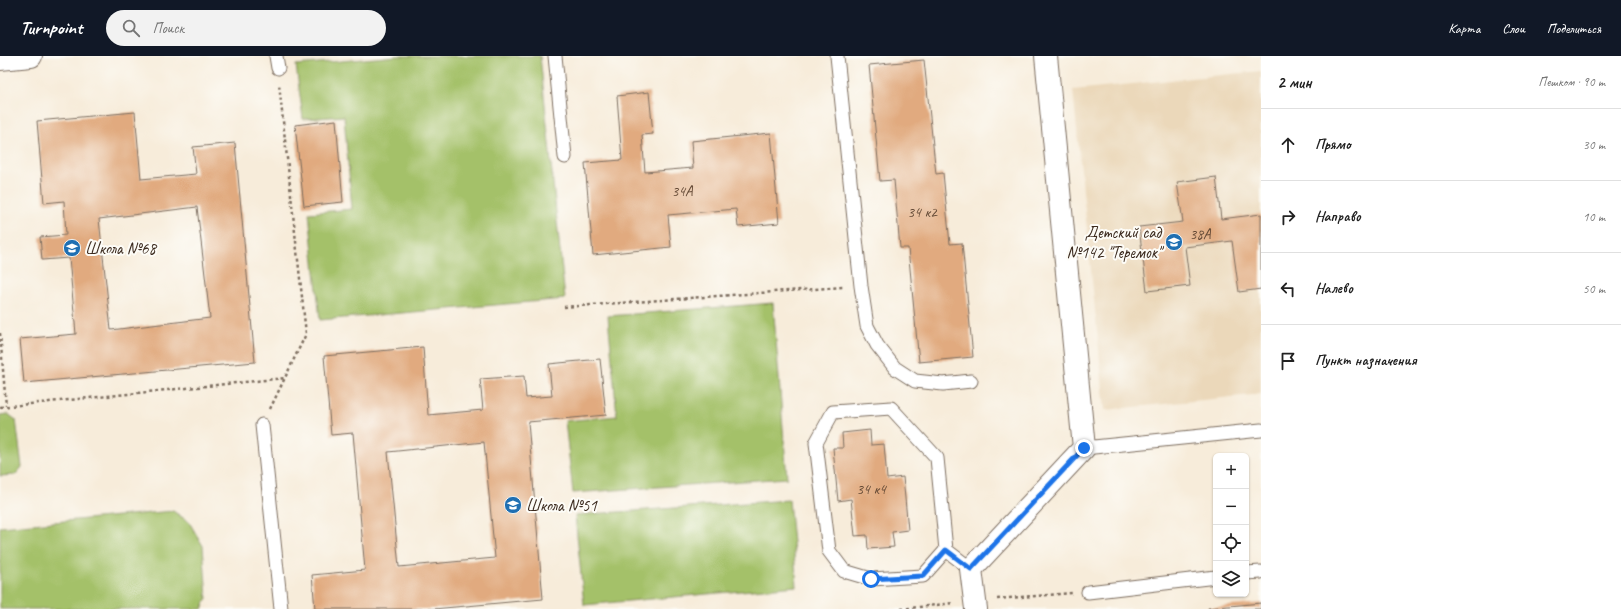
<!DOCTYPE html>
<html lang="ru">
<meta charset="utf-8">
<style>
body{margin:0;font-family:Caveat,sans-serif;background:#f2f2f2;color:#222}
.controls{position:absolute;right:12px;bottom:12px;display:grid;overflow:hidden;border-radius:6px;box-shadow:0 1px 3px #0004}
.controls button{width:36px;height:36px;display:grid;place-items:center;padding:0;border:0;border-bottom:1px solid #e0e0e0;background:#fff;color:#222;font:20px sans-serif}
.stop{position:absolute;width:12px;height:12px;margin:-9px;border:3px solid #1a73e8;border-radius:50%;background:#fff}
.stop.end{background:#1a73e8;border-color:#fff;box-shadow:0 1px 4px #0008}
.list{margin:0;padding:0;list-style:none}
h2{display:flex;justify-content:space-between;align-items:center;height:52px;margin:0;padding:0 16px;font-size:17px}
h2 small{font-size:13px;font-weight:400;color:#767676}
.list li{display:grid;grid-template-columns:26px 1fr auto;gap:12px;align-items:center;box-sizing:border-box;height:72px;padding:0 16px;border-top:1px solid #e0e0e0}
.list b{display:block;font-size:15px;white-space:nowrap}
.list em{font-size:13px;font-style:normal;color:#767676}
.icon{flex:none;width:22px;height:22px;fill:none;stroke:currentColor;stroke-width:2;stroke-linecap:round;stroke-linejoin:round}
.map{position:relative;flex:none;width:1261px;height:553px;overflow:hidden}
header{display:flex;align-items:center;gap:24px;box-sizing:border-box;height:56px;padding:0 20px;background:#111827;color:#fff}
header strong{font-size:19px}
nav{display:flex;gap:22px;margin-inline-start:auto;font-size:14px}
.search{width:280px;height:36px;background:#f2f2f2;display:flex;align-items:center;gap:10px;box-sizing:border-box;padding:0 14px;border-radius:22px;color:#767676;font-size:15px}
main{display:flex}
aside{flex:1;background:#fff}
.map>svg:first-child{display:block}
</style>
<header>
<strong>Turnpoint</strong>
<div class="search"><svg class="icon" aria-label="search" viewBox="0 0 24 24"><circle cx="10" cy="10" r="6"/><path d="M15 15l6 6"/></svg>Поиск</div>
<nav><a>Карта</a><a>Слои</a><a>Поделиться</a></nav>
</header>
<main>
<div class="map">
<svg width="1261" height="553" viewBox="0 0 1261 553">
<rect width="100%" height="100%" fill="#fdfcf7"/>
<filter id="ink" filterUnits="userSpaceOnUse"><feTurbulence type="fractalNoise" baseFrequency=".025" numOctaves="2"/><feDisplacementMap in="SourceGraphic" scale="8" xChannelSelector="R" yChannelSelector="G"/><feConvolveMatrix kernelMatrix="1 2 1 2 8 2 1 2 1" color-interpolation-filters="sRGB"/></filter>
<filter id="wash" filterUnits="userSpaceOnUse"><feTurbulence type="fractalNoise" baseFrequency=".012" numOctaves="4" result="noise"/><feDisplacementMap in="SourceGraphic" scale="16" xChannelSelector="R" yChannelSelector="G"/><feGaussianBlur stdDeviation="0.9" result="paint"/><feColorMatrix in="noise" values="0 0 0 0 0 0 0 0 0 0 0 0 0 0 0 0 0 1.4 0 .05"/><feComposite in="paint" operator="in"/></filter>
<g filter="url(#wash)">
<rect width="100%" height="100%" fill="#f7ecda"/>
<path fill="#ebd8ba" d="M1261 15V338L1105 354 1073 34Z"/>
<path fill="#a4c169" stroke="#707644" d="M398 0H540L565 243 320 264 309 157 352 153 344 60 303 63 296 9Z
M773 247 787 422 573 437 565 365 617 360 608 260Z
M8 358 16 364 22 411 15 419 0 420V359Z
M789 444 797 530 584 549 575 459Z
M173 455 189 466 203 490 207 542 202 553H0V471Z"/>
<g id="blocks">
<path fill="#e1aa7f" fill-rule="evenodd" d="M924 4 936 118 943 117 950 188 962 187 973 301 919 306 908 192H900L894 124 880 125 869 9Z
M649 36 653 78 642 79 645 116 693 112 691 85 771 77 779 167 738 171 736 153 668 159 671 191 593 199 585 107 622 104 617 40Z
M135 56 141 123 196 118 193 91 235 87 255 306 24 327 20 283 76 278 69 202 42 204 40 181 66 179 64 145 44 147 37 65ZM197 151 210 262 111 274 99 163Z
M336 64 343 146 304 150 295 69Z
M1216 121 1221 163 1261 158V233L1239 236 1232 185 1185 191 1190 230 1147 235 1139 171 1183 166 1177 126Z
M423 291 428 359 483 354 480 323 524 320 526 342 552 340 549 308 600 303 606 359 528 366 543 543 433 553H315L312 519 365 514 353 377 331 379 324 300ZM484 386 495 502 399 511 388 396Z
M870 374 871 389 884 388 887 423 903 421 908 474 892 476 894 491 868 493 867 479 855 480 851 443 838 445 833 392H843L842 377Z
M1261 547V553H1208V552Z"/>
</g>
</g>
<g filter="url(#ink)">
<use href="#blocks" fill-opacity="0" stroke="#7d6e60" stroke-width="1"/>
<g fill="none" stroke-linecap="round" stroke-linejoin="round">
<defs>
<path id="service" d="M276 0 278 12
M555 0 565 101
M837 0 861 230 867 270 877 289 895 312 915 325 943 328 971 325
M262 369 281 553
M1084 392 1261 374
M946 494 923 520 871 523 844 515 829 495 816 387 833 356 891 352 937 402 946 494 971 513
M1246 517 1261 516
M1088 536 1216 521"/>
<path id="minor" d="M0 3 31 0
M976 553 971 513 1084 392 1046 0"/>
</defs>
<use href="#service" stroke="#7d6e60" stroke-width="15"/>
<use href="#minor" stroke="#7d6e60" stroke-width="24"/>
<path stroke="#7d6e60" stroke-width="2.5" stroke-dasharray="3 3" stroke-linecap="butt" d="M564 251 843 231
M0 277 6 350
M0 351 285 322
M270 353 306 278 279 28
M997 543 1072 537
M901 553 954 547"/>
<use href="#service" stroke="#fff" stroke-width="13"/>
<use href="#minor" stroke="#fff" stroke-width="22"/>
</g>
</g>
<g fill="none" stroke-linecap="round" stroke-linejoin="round" filter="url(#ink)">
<path stroke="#1a73e8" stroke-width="5" d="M871 523 923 520 946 494 971 513 1084 392"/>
</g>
<defs>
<symbol id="school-disc" viewBox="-11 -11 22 22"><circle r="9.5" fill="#1f6fb2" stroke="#fdfcf7"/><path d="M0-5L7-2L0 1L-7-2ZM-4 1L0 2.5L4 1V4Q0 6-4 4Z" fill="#fff"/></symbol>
</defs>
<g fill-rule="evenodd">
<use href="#school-disc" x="1164" y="176" width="20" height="20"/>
<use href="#school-disc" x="62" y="182" width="20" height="20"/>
<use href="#school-disc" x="503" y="439" width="20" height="20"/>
</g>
<g text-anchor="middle" stroke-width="4" stroke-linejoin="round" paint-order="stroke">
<g font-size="15" fill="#644a36">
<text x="682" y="140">34А</text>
<text x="922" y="161">34 к2</text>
<text x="1200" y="183">38А</text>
<text x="871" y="438">34 к4</text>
</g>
<g font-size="17" fill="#3b2a1e" stroke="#fdfcf7" text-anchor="start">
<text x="1161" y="182" text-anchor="end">Детский сад<tspan x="1161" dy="20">№142 "Теремок"</tspan></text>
<text x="85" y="198">Школа №68</text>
<text x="526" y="455">Школа №51</text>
</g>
</g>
</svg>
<div class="controls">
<button>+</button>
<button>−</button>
<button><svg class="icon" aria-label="locate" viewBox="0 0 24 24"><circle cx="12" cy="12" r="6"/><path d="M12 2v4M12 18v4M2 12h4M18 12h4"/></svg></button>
<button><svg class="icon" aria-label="layers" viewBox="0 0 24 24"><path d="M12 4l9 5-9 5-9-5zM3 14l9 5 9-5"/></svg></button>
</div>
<div class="stop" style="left:871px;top:523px"></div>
<div class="stop end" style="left:1084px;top:392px"></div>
</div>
<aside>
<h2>2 мин<small>Пешком · 90 m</small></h2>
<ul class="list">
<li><svg class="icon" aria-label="ahead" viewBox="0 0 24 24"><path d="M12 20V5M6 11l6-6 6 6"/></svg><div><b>Прямо</b></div><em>30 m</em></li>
<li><svg class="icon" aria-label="right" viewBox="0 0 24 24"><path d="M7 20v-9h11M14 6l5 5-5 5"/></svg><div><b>Направо</b></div><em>10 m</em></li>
<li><svg class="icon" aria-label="left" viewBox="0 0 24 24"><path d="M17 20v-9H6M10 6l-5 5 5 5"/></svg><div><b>Налево</b></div><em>50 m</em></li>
<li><svg class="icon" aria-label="arrive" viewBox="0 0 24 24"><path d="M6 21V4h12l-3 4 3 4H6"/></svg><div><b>Пункт назначения</b></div></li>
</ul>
</aside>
</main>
